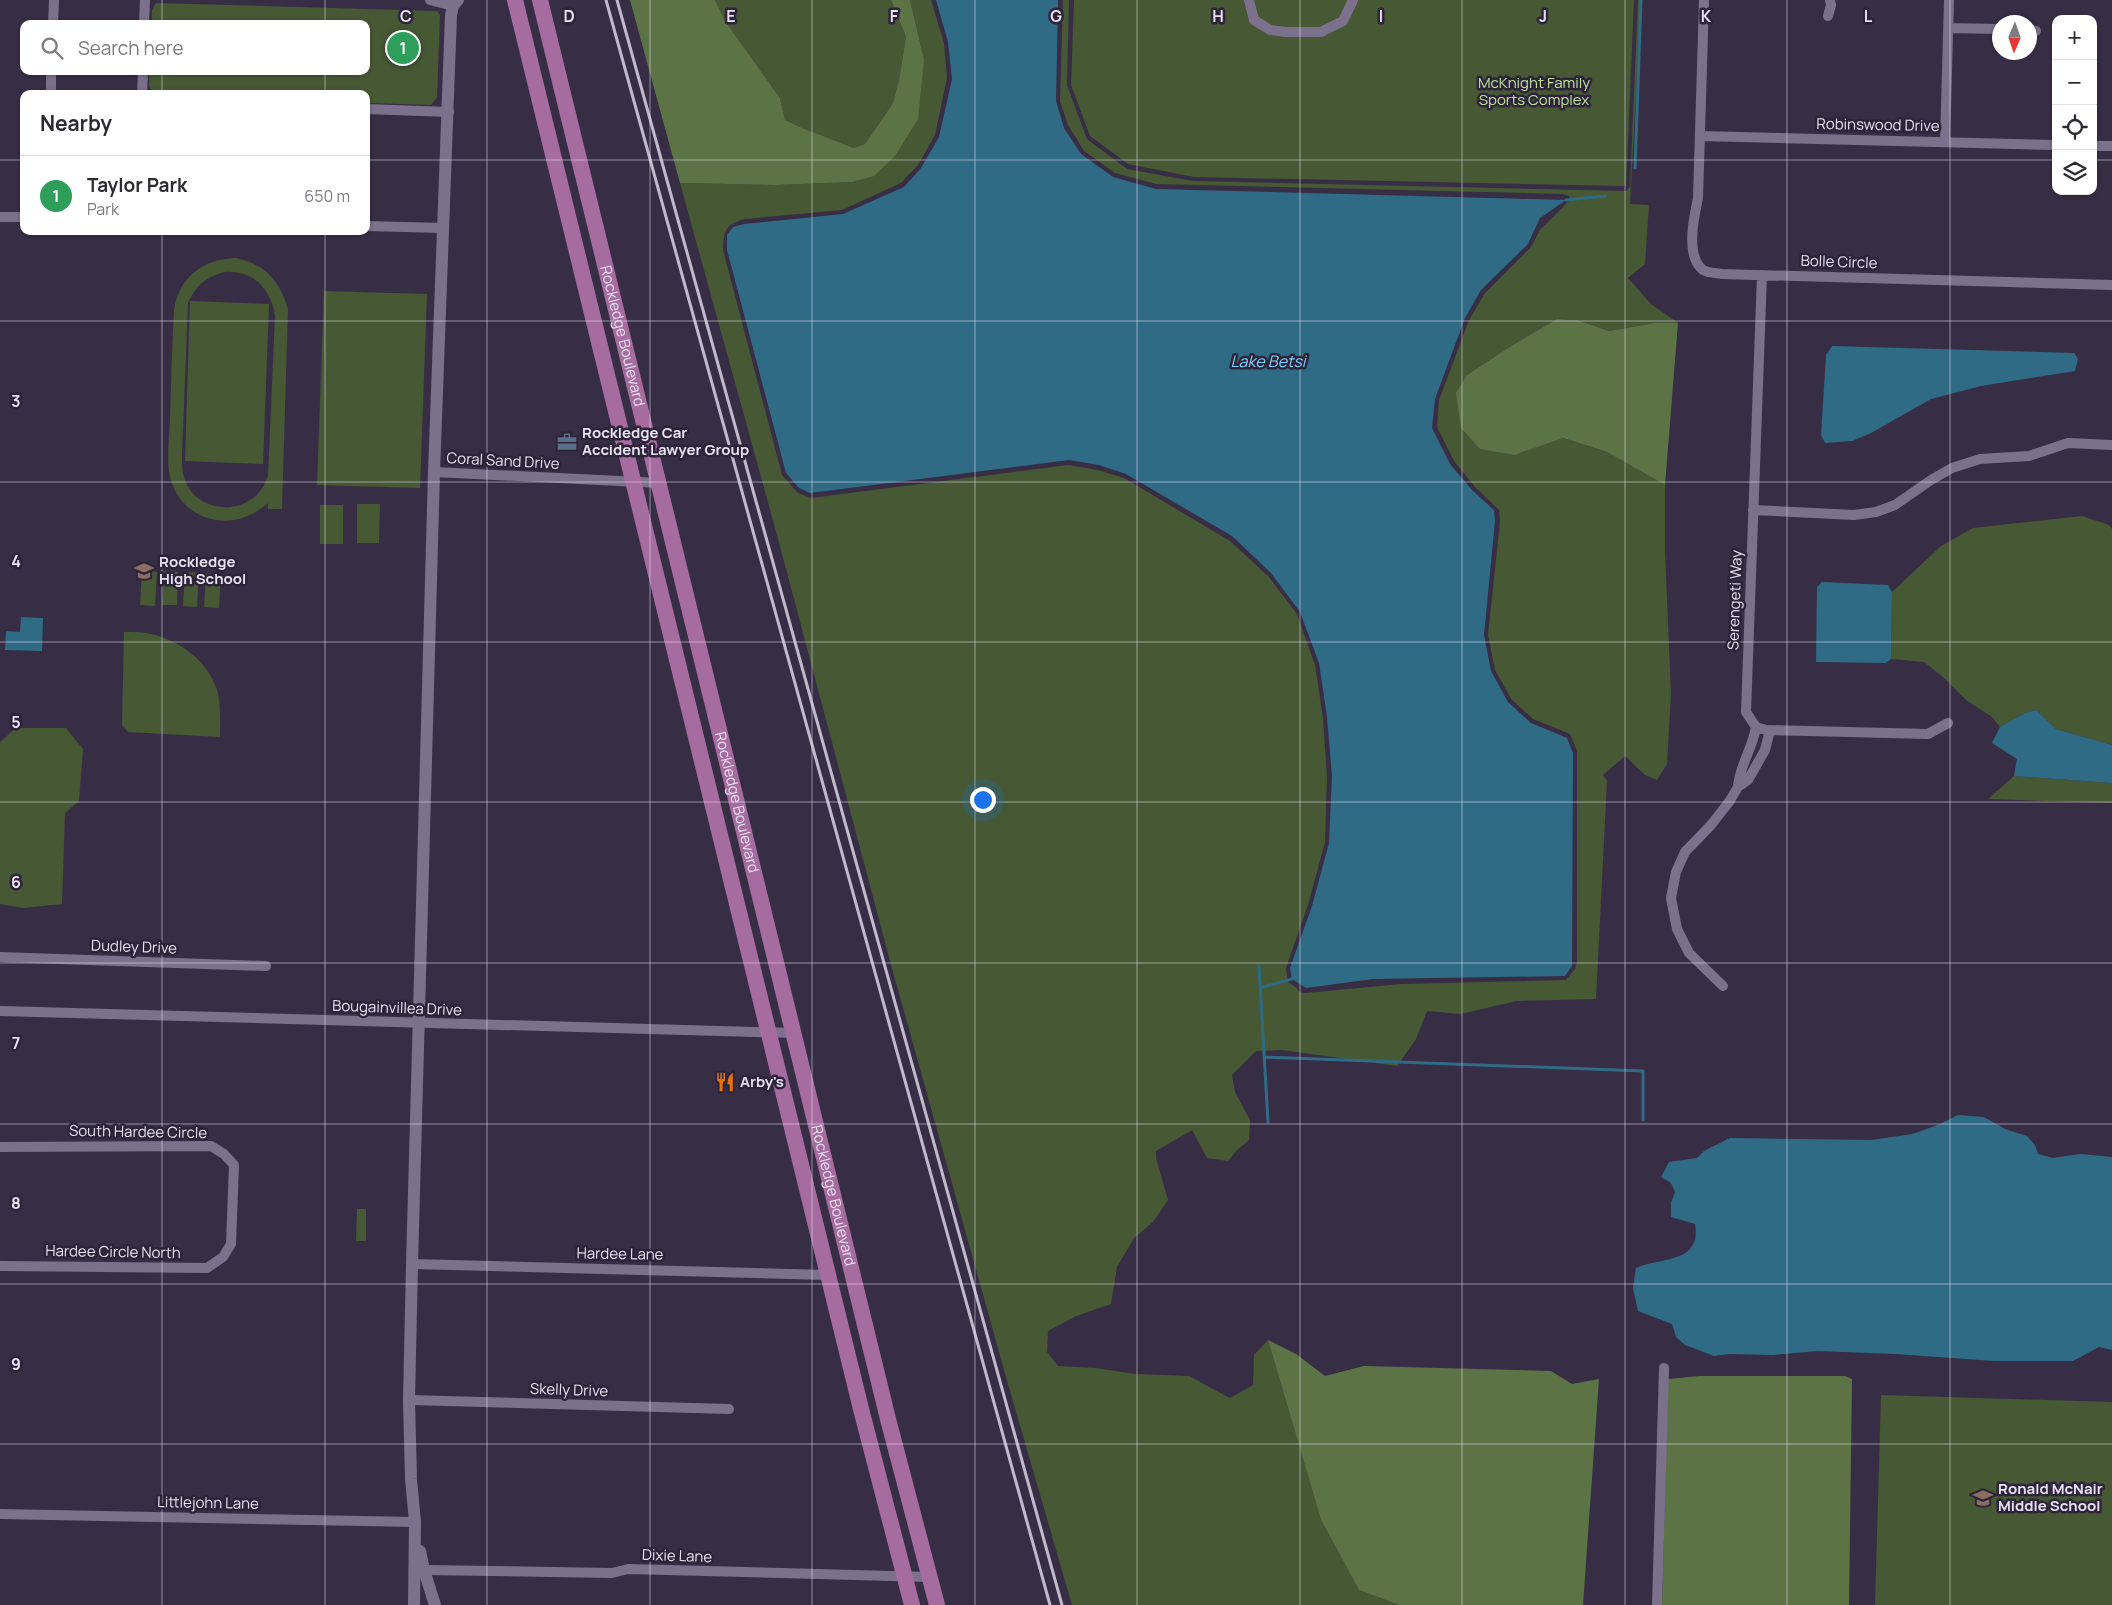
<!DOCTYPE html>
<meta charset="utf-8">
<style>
body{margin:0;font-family:Manrope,sans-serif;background:#f2f2f3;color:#2b2b33}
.controls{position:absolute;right:15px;top:15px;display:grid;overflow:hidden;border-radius:10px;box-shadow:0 1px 4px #0004}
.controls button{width:45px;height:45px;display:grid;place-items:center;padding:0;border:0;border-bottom:1px solid #e1e1e2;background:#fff;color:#2b2b33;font:25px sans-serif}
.compass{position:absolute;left:1992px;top:15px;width:45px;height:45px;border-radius:50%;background:#fff;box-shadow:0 1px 4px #0004;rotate:182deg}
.you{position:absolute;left:982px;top:799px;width:18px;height:18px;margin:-12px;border:4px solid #fff;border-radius:50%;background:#1a73e8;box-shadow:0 0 0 8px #1a73e833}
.badge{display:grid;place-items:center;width:32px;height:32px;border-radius:50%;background:#8a5481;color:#fff;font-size:16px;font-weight:700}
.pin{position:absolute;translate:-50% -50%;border:2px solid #fff;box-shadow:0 1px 5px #0006}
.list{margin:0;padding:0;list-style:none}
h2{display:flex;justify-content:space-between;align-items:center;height:65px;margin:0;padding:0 20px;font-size:21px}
h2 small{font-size:16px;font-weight:400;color:#7c7c81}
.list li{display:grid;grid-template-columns:32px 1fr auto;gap:15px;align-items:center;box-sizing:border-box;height:80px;padding:0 20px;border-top:1px solid #e1e1e2}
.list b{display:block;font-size:19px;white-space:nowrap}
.list p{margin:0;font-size:16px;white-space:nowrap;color:#7c7c81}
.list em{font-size:16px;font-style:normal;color:#7c7c81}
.icon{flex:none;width:28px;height:28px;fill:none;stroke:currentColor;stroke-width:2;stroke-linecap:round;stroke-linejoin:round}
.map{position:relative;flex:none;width:2112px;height:1605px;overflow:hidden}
.search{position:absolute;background:#fff;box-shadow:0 1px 4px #0004;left:20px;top:20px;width:350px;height:55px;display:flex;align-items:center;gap:12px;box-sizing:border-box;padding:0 18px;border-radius:10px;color:#7c7c81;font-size:19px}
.panel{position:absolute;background:#fff;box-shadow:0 1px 4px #0004;left:20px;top:90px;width:350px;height:145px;border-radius:10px}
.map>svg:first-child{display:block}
</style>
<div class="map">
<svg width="2112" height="1605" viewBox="0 0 2112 1605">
<rect width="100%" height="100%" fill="#372e45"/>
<path fill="#475835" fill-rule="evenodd" d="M715 0H891L906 37 899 80 893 103 865 144 854 148 800 127 785 120 780 98 725 21Z
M910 0H931L944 43 947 78 935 135 918 165 901 183 842 210 744 219C725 225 724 230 723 250L782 475 798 493 811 498 1068 465 1098 470 1124 478 1230 541 1268 576 1297 614 1315 665 1323 718 1327 777 1325 842 1308 905 1286 968 1288 982 1297 988 1299 992 1306 993 1401 984 1566 980 1575 969 1577 962V751L1570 734 1533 719 1511 699 1495 670 1488 635 1500 522 1499 510 1475 487 1454 461 1437 427 1439 400 1469 320 1485 293 1531 247 1540 230 1570 200 1569 196 1563 194 1156 184 1115 173 1084 151 1068 125 1060 101 1063 0H1069L1067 85 1087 139 1127 169 1193 181 1626 191 1630 187 1638 0H1641L1630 204 1649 205 1645 264 1628 278 1651 304 1678 323H1655L1609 331 1577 320 1557 319 1511 346 1467 375 1515 455 1562 438 1607 452 1665 485V552L1671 694 1667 764 1657 780 1645 775 1625 756 1603 775 1607 781 1596 999 1517 1001 1460 1014 1427 1011 1416 1039 1397 1066 1282 1050 1256 1051 1232 1075 1235 1092 1250 1120 1249 1140 1237 1150 1228 1161 1207 1158 1192 1130 1156 1151V1158L1168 1200 1153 1222 1134 1238 1117 1267 1111 1304 1076 1316 1048 1331 1047 1352 1058 1366 1095 1368 1136 1374 1189 1376 1230 1398 1253 1385 1254 1355 1268 1340 1321 1520 1359 1590 1399 1605H1072L1006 1377 890 961 777 535 680 183 776 185 852 182 924 59Z
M1074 0H1634L1626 186 1194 177 1128 164 1090 136 1071 85Z
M156 3 437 11 440 15 437 97 431 105 366 103V94L311 92 310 94H153L149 86V71H366V24H152V10Z
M236 258C265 264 280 281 288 309L282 509H268V503C253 516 237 523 216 520 197 517 180 504 173 486 165 467 169 442 170 421 171 384 172 347 174 310 179 277 203 259 236 258ZM224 272C253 270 271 288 275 316L268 476C265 485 259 495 250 500 230 514 198 507 187 485 182 475 182 465 182 455L188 303C195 286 206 277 224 272Z
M324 291 427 294 420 488 317 485Z
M190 301 269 304 263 464 185 461Z
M357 504H380L379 543H357Z
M320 505H343V544H320Z
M2082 516 2109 525 2112 529V745L2056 729 2036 710 2025 713 2000 727 1992 717 1966 700 1942 676 1924 662 1891 659 1892 592 1941 546 1973 528Z
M142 571 157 572 155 606 140 605Z
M164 571 178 572 177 605H162Z
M185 572 199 573 197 607 183 606Z
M206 573 221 574 219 608 204 607Z
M124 632C133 632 143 632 151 634 179 640 208 661 217 690 221 704 220 722 220 737L128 732 122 725Z
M16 728H66L83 749 79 801 65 813 62 904 23 908 0 904V742Z
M2014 776 2112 783V803L1988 799Z
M357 1209H366V1241H356Z
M1881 1395 2112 1402V1605H1875Z"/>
<path fill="#5c7345" d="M630 0H715L725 21 780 98 785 120 800 127 854 148 865 144 893 103 899 80 906 37 891 0H910L924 59 918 119 895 156 874 176 852 182 776 185 680 183Z
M1557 319 1577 320 1609 331 1655 323H1678L1665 485 1607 452 1563 438 1515 455 1480 449 1461 428 1456 393 1467 375 1511 346Z
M1268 1340 1296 1354 1325 1376 1364 1366 1551 1371 1572 1384 1599 1379 1583 1605H1399L1359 1590 1321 1520Z
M1700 1376H1845L1852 1379 1849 1605H1662L1668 1379Z"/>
<path fill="#306b85" d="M936 0H1058L1056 101 1064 128 1081 154 1113 177 1156 189 1566 200 1540 218 1528 244 1481 290 1465 318 1435 399 1432 428 1450 464 1472 490 1494 510 1495 521 1484 635 1491 671 1508 702 1531 723 1567 738 1573 753 1572 966 1565 976 1373 979 1306 988 1292 979 1290 968 1312 906 1329 843 1332 776 1327 717 1319 663 1300 612 1271 573 1232 536 1126 474 1099 465 1069 460 810 493 799 488 786 473 727 250V235L733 227 744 224 843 214 904 187 921 168 939 137 952 79 948 42Z
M1832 346 2074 353 2078 359 2075 371 1981 386 1931 399 1871 433 1852 441 1825 443 1821 435 1826 355Z
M1822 582 1888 585 1892 592 1891 659 1886 663 1816 662 1817 587Z
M21 617 43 618 42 651 5 650 6 631 20 632Z
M2036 710 2056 729 2112 745V783L2014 776 2017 759 1992 743 2000 727 2025 713Z
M1958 1115 1984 1117 2005 1129 2027 1136 2035 1145 2038 1154 2053 1158 2080 1154 2112 1157V1350L2099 1347 2073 1361H1994L1895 1354 1818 1351 1773 1355 1729 1354 1714 1356 1685 1345 1676 1337 1672 1324 1638 1311 1633 1288 1636 1268C1660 1257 1702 1264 1695 1224L1671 1217V1203L1675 1192 1671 1183 1661 1177 1669 1162 1697 1158 1704 1151 1730 1138 1871 1140 1913 1134 1940 1124Z"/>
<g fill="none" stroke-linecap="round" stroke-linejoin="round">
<path stroke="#306b85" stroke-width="3" d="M1635 168 1641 0
M1566 200 1605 196
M1259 966 1268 1122
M1260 988 1292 979
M1264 1057 1643 1071V1120"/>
<path stroke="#7c718c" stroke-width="10" d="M430 0 453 6
M1249 0 1254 20 1270 30 1286 32H1321L1343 21 1353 0
M1704 0 1698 198C1694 217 1685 256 1703 270 1708 273 1716 273 1722 274L2112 285
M1828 16 1831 5 1830 0
M53 24 54 0
M144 24 145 0
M1949 28 2000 29
M2030 30 2036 31
M51 94V71
M142 94 143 71
M366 109 449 112
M1700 136 2056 145
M1945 142 1949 0
M2093 146H2112
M0 217H24
M366 226 443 228
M1762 275 1746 712 1756 727 1766 730 1928 734 1948 723
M434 472 660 483
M1753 510 1854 515 1876 512 1895 505 1931 480 1952 468 1980 459 2029 456 2068 443 2112 445
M1738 787C1739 766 1753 748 1756 727
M0 957 266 966
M1723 986 1689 953 1677 929 1671 898 1676 872 1685 852 1711 825 1729 802 1738 787 1748 780 1765 750 1770 730
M0 1011 794 1033
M0 1147 211 1146 224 1154 234 1165 231 1244 223 1257 207 1268 0 1266
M412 1264 828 1275
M409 1400 729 1409
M0 1514 415 1522
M424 1570 612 1573 628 1569 929 1577
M1657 1605 1664 1368"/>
<path stroke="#7c718c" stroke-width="12" d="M420 1551 424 1570 435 1605
M414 1605 415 1522 411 1479 409 1400 412 1264 434 472 451 15 453 6 458 0"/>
<g stroke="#a76c9f" stroke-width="16">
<path d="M515 0 862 1413 912 1605"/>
<path id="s1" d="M540 0 889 1423 937 1605"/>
</g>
<path stroke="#c1bacb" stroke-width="3" d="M606 0 1050 1605
M617 0 1062 1605"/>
</g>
<path fill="none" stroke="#e7e1f0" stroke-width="1" stroke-opacity="0.55" d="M162 0V24M325 0V24M487 0V1605M650 0V1605M812 0V1605M975 0V1605M1137 0V1605M1300 0V1605M1462 0V1605M1625 0V1605M1787 0V1605M1950 0V1605M162 71V94M325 71V94M0 160H24M366 160H2056M2093 160H2112M162 231V1605M325 231V1605M0 321H2112M0 482H2112M0 642H2112M0 802H2112M0 963H2112M0 1124H2112M0 1284H2112M0 1444H2112"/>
<defs>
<symbol id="office-bare" viewBox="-9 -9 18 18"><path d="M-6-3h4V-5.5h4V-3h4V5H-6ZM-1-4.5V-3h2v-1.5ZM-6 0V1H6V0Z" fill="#5c6f8a" stroke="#2d243a" stroke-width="2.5" paint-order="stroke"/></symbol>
<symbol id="school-bare" viewBox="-9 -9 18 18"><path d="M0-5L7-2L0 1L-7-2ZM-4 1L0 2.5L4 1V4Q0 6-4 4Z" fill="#8d6e63" stroke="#2d243a" stroke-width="2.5" paint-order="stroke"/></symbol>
<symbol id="restaurant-bare" viewBox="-9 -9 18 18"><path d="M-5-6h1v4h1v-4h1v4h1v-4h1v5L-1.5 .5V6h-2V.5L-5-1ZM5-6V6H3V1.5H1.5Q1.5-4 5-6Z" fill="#e8710a" stroke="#2d243a" stroke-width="2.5" paint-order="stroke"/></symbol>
</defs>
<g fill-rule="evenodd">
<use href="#office-bare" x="553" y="428" width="28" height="28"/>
<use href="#school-bare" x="130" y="557" width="28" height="28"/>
<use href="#restaurant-bare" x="711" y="1068" width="28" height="28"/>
<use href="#school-bare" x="1969" y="1484" width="28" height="28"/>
</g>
<g text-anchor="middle" stroke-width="5" stroke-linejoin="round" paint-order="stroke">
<g font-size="15" fill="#bce198" stroke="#2d243a">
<text x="1534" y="88">McKnight Family<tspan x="1534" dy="17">Sports Complex</tspan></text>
</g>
<g font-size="15" fill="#e7e1f0" stroke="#2d243a">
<text transform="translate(1878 125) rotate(1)" y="5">Robinswood Drive</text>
<text transform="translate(1839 262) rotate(2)" y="5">Bolle Circle</text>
<text dy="5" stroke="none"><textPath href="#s1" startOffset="346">Rockledge Boulevard</textPath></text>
<text transform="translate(503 461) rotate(3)" y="5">Coral Sand Drive</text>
<text transform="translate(1735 600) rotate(-88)" y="5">Serengeti Way</text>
<text dy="5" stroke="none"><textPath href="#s1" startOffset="826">Rockledge Boulevard</textPath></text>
<text transform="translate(134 947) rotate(2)" y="5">Dudley Drive</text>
<text transform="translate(397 1008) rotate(2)" y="5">Bougainvillea Drive</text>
<text transform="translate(138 1132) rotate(1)" y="5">South Hardee Circle</text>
<text dy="5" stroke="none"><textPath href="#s1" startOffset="1231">Rockledge Boulevard</textPath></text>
<text transform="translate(113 1252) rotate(1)" y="5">Hardee Circle North</text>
<text transform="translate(620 1254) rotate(1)" y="5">Hardee Lane</text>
<text transform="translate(569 1390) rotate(2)" y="5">Skelly Drive</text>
<text transform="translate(208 1503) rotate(1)" y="5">Littlejohn Lane</text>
<text transform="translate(677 1556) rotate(2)" y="5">Dixie Lane</text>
</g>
<g font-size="15" font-weight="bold" fill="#e7e1f0" stroke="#2d243a" text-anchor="start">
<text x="582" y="438">Rockledge Car<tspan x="582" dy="17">Accident Lawyer Group</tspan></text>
<text x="159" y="567">Rockledge<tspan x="159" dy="17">High School</tspan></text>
<text x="740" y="1087">Arby's</text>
<text x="1998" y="1494">Ronald McNair<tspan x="1998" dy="17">Middle School</tspan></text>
</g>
<g font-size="16" font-style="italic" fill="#7ad3fc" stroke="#2d243a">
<text x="1268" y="367">Lake Betsi</text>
</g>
</g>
<g font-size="16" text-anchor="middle" font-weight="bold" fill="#e7e1f0" stroke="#2d243a" stroke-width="5" stroke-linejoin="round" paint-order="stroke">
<text x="406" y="22">C</text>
<text x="569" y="22">D</text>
<text x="731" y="22">E</text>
<text x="894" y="22">F</text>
<text x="1056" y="22">G</text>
<text x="1218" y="22">H</text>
<text x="1381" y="22">I</text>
<text x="1543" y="22">J</text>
<text x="1706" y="22">K</text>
<text x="1868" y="22">L</text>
<text x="16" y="407">3</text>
<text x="16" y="567">4</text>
<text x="16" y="728">5</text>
<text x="16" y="888">6</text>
<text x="16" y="1049">7</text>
<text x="16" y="1209">8</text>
<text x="16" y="1370">9</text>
</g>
</svg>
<div class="controls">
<button>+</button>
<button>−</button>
<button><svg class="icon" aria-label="locate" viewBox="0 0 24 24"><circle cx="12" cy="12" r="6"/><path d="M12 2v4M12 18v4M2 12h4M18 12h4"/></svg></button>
<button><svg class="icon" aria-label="layers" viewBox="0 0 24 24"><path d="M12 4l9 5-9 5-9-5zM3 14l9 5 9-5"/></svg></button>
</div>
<svg class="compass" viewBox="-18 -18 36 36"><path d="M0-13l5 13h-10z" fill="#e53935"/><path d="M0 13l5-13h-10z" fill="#7c7c81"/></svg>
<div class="you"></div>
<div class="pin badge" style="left:403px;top:48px;background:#2e9e5b">1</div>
<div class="search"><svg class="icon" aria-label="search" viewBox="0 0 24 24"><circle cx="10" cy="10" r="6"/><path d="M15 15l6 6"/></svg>Search here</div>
<section class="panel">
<h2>Nearby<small></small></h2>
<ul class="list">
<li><span class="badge" style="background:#2e9e5b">1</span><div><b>Taylor Park</b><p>Park</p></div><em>650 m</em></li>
</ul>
</section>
</div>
